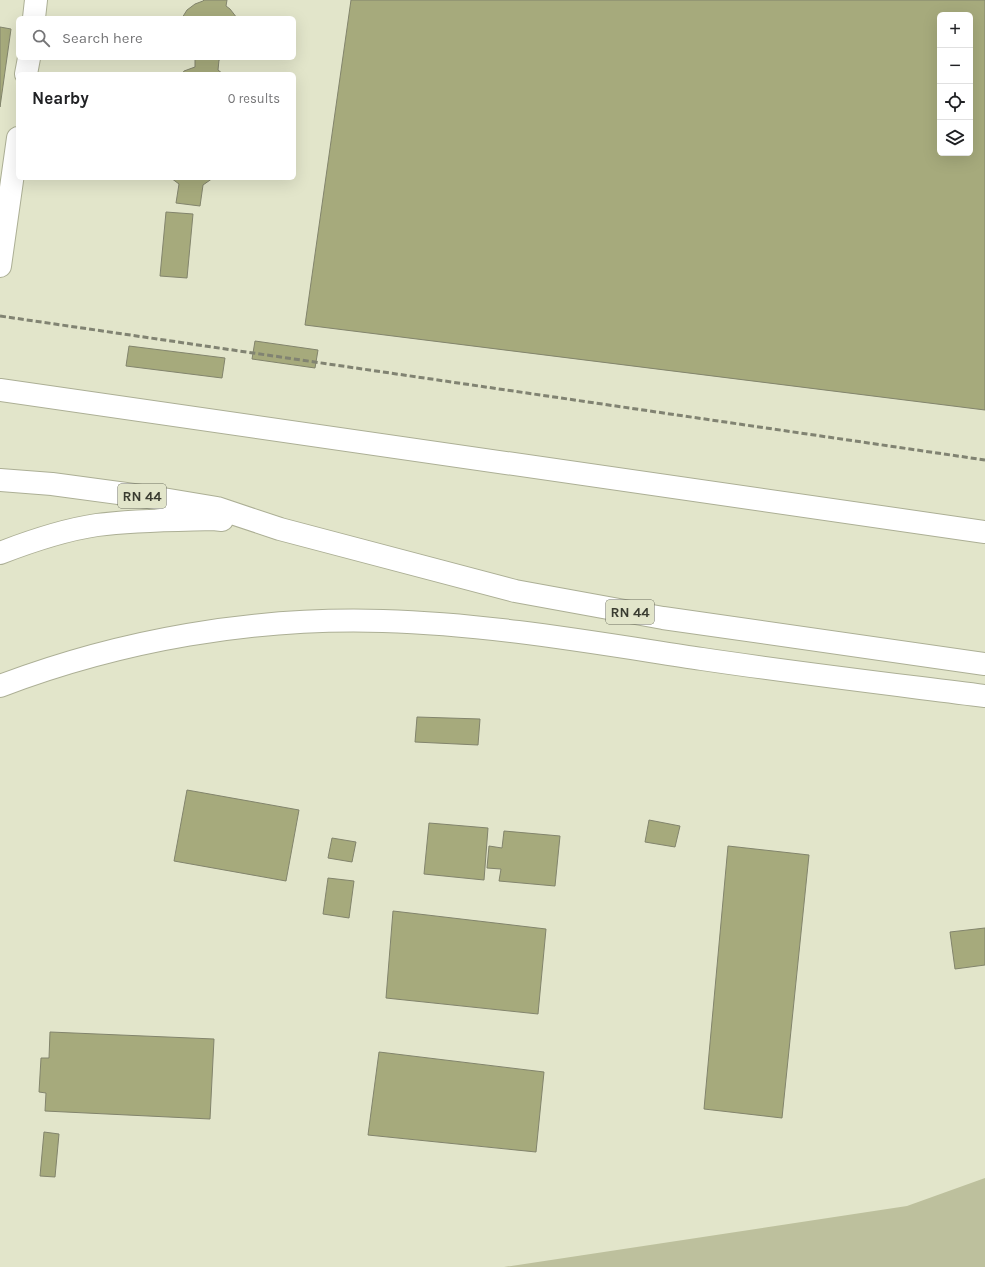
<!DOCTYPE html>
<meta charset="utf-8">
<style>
body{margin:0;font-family:Karla,sans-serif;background:#f6f6f6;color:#202124}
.controls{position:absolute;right:12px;top:12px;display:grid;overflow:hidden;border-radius:6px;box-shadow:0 4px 16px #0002}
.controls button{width:36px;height:36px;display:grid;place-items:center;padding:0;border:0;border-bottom:1px solid #e0e0e0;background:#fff;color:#202124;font:20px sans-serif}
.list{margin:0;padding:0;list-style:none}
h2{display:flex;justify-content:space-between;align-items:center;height:52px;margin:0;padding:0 16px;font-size:17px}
h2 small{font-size:13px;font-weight:400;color:#757577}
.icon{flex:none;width:22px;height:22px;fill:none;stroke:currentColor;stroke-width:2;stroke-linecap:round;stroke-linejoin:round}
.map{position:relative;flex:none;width:985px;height:1267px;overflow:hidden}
.search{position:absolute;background:#fff;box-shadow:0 4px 16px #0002;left:16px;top:16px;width:280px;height:44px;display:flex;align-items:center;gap:10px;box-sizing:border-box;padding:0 14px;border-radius:6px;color:#757577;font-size:15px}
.panel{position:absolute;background:#fff;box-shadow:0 4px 16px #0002;left:16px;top:72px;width:280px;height:108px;border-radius:6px}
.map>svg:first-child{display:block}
</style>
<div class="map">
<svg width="985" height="1267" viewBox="0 0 985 1267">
<rect width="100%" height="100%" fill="#e2e5ca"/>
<path fill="#bdc09d" d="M985 1178V1267H504L907 1206Z"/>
<path fill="#a6aa7c" stroke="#82846c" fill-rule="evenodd" d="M204 0H227L226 6 230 9 237 18H182L187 10 195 4 203 1Z
M351 0H985V410L305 325ZM940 15H970V153H940Z
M0 27 11 29 0 107Z
M195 58H224L219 60 218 70 223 74H182L184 71 195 67Z
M171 178H213L203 185 200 206 176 203 179 184Z
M166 212 193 214 187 278 160 276Z
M255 341 318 350 315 368 252 359Z
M129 346 225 358 222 378 126 366Z
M417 717 480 719 478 745 415 742Z
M187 790 299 810 286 881 174 861Z
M649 820 680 826 675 847 645 842Z
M429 823 488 828 484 880 424 874Z
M504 831 560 836 555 886 499 881 501 869 487 868 489 846 502 848Z
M332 838 356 842 352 862 328 858Z
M728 846 809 855 782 1118 704 1109Z
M328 878 354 881 349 918 323 914Z
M393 911 546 929 538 1014 386 998Z
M985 928V965L955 969 950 932Z
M50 1032 214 1039 210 1119 45 1111 46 1093 39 1092 41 1058H49Z
M379 1052 544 1072 536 1152 368 1135Z
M44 1132 59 1134 55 1177 40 1176Z"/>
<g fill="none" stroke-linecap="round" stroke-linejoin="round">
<defs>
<path id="minor" d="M34 18 36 0
M26 74 29 58
M0 266 18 138
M0 390 985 532"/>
<path id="highway" d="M0 480 52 484 163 499 217 508 280 529 515 591 663 618 985 664
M0 553C31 541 63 530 97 525 135 520 174 520 213 519L222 520
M0 686C121 640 253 617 383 621 490 624 596 643 702 659 796 673 890 684 985 696"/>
</defs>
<use href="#minor" stroke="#acaf95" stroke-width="24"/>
<use href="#highway" stroke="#acaf95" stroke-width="24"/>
<use href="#minor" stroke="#fff" stroke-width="22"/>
<use href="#highway" stroke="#fff" stroke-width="22"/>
<path stroke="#818372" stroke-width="3" stroke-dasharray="6 3" stroke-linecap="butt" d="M0 316 985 460"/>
</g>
<g text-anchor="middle" stroke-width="3" stroke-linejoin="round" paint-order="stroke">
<g fill="#e2e5ca" stroke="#6c6f5f" stroke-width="1">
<rect x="118" y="484" width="48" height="24" rx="3"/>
<rect x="606" y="600" width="48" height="24" rx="3"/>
</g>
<g font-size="14" font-weight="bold" fill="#3a3c31">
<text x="142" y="501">RN 44</text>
<text x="630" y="617">RN 44</text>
</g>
</g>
</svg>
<div class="controls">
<button>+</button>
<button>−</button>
<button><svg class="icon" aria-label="locate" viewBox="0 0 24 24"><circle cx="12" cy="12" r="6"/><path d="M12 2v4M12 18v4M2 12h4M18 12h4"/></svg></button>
<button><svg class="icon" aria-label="layers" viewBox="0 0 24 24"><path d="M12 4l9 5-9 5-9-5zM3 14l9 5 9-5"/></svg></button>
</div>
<div class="search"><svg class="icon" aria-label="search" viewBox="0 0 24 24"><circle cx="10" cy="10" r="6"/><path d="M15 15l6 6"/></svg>Search here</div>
<section class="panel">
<h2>Nearby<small>0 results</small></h2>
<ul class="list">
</ul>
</section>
</div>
